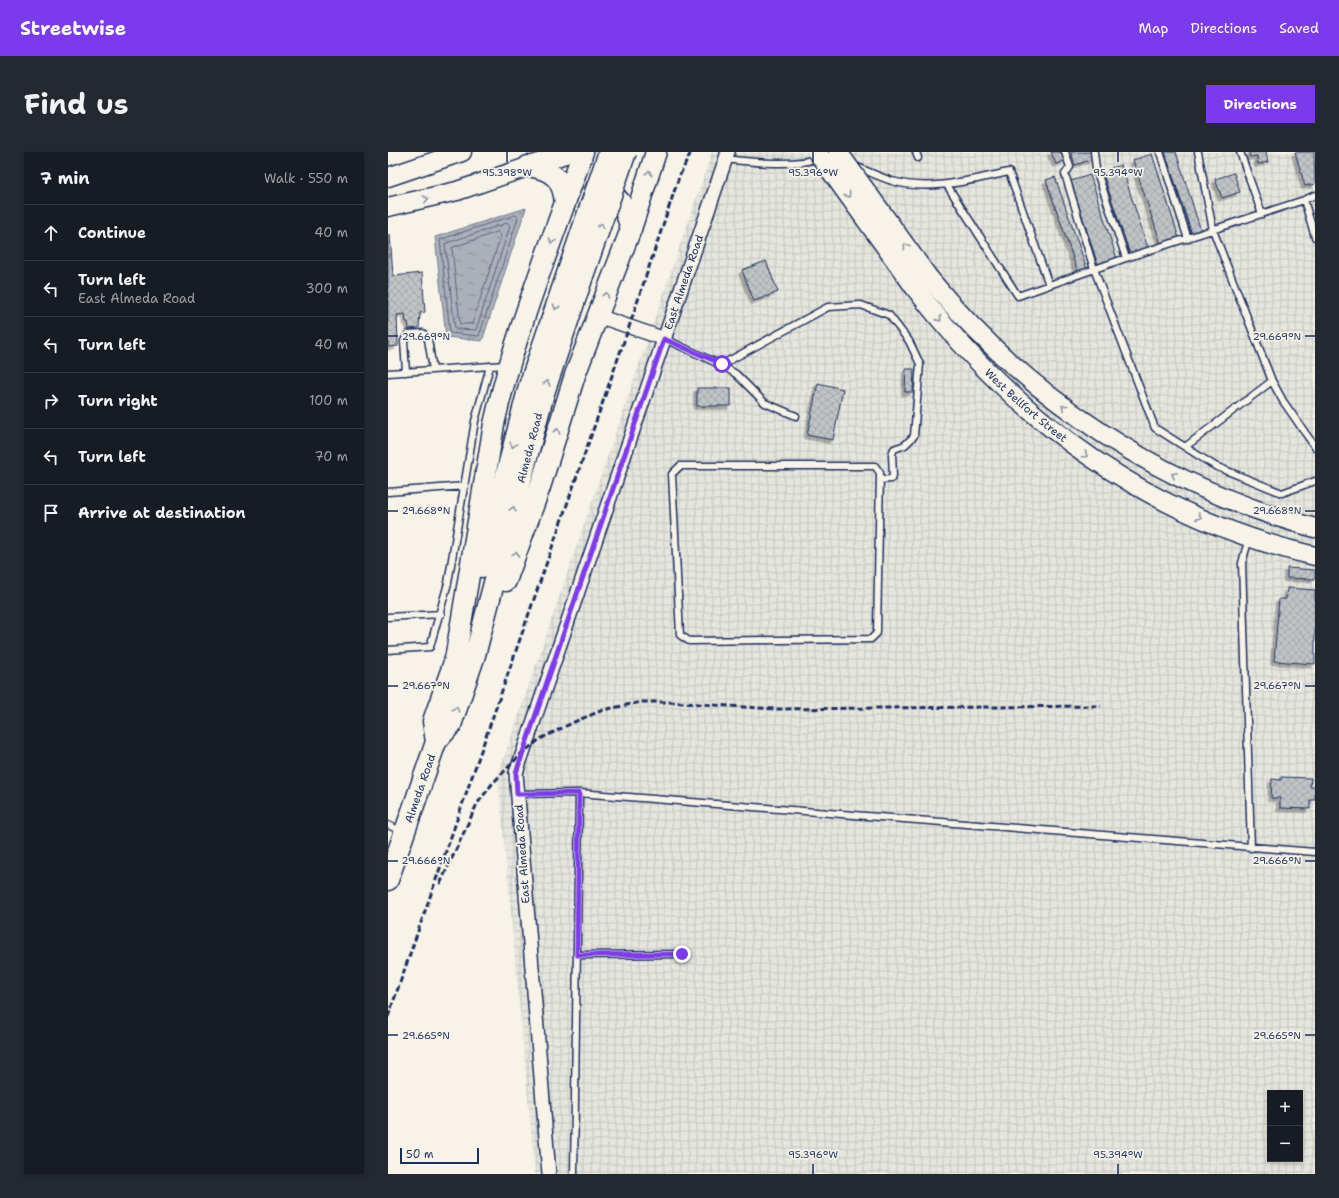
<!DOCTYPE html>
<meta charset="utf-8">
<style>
body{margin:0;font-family:"Shantell Sans",sans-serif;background:#242831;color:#f1f3f6}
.controls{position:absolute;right:12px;bottom:12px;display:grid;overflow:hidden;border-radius:0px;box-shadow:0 2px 6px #0003}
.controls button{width:36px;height:36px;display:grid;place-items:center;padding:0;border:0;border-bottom:1px solid #363941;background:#171b24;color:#f1f3f6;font:20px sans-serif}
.scale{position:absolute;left:12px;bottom:10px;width:79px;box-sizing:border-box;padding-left:4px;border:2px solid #1b2f5e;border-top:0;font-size:11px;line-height:14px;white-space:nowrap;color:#1b2f5e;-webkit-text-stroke:3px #f7f3e8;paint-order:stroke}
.stop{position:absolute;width:12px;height:12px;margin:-9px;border:3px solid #7c3aed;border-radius:50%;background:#fff}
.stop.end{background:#7c3aed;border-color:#fff;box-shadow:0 1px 4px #0008}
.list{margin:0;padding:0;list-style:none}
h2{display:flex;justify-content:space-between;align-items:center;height:52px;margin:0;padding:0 16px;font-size:17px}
h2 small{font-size:13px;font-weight:400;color:#9ea1a6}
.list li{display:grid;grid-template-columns:26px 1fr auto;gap:12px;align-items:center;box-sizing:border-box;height:56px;padding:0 16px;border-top:1px solid #363941}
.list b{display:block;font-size:15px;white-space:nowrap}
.list p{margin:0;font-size:13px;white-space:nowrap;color:#9ea1a6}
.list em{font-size:13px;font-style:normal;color:#9ea1a6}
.icon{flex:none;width:22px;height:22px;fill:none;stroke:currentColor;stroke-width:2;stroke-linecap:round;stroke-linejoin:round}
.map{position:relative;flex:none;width:927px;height:1022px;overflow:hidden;border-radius:0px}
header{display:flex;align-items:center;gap:24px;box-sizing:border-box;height:56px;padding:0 20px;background:#7c3aed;color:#fff}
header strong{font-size:19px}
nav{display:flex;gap:22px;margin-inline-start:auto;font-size:14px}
.intro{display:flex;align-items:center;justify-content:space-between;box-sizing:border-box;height:96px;padding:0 24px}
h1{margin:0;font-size:28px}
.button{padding:10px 18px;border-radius:0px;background:#7c3aed;color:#fff;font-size:14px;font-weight:700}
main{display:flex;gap:24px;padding:0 24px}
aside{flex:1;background:#171b24;border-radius:0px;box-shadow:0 2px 6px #0003}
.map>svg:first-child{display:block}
</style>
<header>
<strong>Streetwise</strong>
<nav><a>Map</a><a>Directions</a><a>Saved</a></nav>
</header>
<div class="intro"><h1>Find us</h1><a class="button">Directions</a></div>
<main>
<aside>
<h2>7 min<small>Walk · 550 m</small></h2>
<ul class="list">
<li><svg class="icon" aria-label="ahead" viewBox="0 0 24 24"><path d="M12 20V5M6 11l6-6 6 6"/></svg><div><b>Continue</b></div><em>40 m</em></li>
<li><svg class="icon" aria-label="left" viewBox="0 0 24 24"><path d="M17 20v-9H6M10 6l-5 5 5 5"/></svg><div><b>Turn left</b><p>East Almeda Road</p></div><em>300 m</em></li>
<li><svg class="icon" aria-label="left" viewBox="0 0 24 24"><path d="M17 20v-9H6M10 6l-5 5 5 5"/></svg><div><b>Turn left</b></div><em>40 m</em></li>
<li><svg class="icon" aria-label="right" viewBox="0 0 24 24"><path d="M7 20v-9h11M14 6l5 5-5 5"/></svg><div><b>Turn right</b></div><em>100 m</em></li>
<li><svg class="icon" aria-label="left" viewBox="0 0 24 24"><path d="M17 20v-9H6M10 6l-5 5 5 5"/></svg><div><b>Turn left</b></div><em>70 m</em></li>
<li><svg class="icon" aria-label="arrive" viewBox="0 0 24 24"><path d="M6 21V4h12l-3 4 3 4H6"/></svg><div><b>Arrive at destination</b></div></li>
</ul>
</aside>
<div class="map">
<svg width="927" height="1022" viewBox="0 0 927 1022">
<defs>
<pattern id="industrial-grid" width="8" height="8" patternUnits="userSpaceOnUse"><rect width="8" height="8" fill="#e6e5de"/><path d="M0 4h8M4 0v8" fill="none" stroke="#c5c5c1"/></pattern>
<pattern id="water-ripples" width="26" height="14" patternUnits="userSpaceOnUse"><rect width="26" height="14" fill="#acb0b9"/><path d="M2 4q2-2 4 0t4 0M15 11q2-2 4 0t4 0" fill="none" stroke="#8b909a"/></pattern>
<pattern id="building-cross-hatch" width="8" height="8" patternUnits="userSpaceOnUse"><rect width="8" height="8" fill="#c0c3c5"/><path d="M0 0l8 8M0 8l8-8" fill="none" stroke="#a4a8ac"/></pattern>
<filter id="shadow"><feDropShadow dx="-3.5" dy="3.5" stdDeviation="0" flood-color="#0004"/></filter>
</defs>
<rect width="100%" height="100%" fill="#f7f3e8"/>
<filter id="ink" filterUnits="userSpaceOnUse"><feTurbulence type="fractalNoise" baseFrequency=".025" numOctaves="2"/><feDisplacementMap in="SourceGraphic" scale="8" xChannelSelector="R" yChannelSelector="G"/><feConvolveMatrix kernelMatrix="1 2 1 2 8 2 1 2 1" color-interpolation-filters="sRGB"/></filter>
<g filter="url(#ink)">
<path fill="url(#industrial-grid)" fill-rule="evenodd" d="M324 0H927V1022H147L110 623ZM882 941H912V1007H882Z"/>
<path fill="url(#water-ripples)" stroke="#727c95" d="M138 56 94 189 58 185 47 85Z"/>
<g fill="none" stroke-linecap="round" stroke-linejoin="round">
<path stroke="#556382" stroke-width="1" d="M128 63 130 66 91 184 62 181 52 88Z
M120 71 122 74 88 178 67 177 57 92Z
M110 80 113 83 84 172H72L64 96Z"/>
</g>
<path fill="url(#building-cross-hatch)" stroke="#1b2f5e" filter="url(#shadow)" d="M663 0H674L677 9 668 12Z
M683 0H703L705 7 687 13Z
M777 0H788L813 79 804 82Z
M861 0H878L880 10 870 12 869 4 862 5Z
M907 0H926L927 32 917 34Z
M764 2 791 86 773 92 745 8Z
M733 13 760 96 742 102 714 19Z
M846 21 852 40 834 46 827 27Z
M702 23 729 107 710 113 683 29Z
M667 25 699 117 690 120 658 28Z
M2 82 5 124 34 121 37 160 32 161 31 176 21 177 20 170H18L17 162 9 163 10 194 0 195V83Z
M378 109 390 140 366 149 354 118Z
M518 217H526L525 240H517Z
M430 231 455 237 445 288 419 283Z
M309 236H343V254H309Z
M899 416 927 418V427L899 426Z
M899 436 927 438V512L886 509 891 447H898Z
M893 625 923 626 922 635H927V648H922V657L892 656V646H883L884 627 893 628Z"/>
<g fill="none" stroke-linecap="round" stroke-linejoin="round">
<defs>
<path id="service" d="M528 0 530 6
M677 0 682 15 677 22 706 117 767 276 827 314 894 341 927 329
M706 0 708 17 738 106
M772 0 800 87
M810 0 825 78 884 229
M852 0 874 62
M337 7C363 10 407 15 431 6
M467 14C479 19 492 25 504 29 542 40 583 28 621 20L661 133
M559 33 630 144 738 106 916 48
M927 43 916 48 927 85
M277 187 333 213 440 155 473 153 501 163 521 189 532 212 526 284 517 293 506 297 504 302 505 324 503 327 492 328
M333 213 348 222 377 251 408 264
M18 220 16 189 20 182 35 181 40 187 45 218
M0 221 117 213
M797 295 884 229 895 249 927 295
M292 314H487L492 321 489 481 483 487 301 489 292 483 284 322Z
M0 340 77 334
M861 386 854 411 863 696
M0 465 53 462
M0 498 42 495 60 431 87 269 102 214
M129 642 191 641 927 700
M0 673 15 680
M189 803 294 802
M186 1022 191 641"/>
<g id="minor">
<path d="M210 164 277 187"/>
<path id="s1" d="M161 1022 128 621 340 0"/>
</g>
<g id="secondary">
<path d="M0 25 74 0"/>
<path d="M0 55 69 39 183 0"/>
<path d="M541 126C640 247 776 336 927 376"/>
<path id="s2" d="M527 136C627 268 764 367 927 404"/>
</g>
<g id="primary">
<path d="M140 14C165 18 175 26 177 52"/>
<path d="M208 36C233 41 237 56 243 77"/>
<path d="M94 415 141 234 180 119"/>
<path d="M118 429 152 335 187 223 243 77 268 0"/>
<path d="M67 508 106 272C127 179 164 90 195 0"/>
<path d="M48 590 45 569 71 496"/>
<path id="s3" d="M0 728 48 590 63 573 87 503 156 241 195 124"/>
</g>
</defs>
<use href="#service" stroke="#1b2f5e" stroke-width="9"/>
<use href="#minor" stroke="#1b2f5e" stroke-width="16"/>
<use href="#secondary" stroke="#1b2f5e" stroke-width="21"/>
<use href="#primary" stroke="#1b2f5e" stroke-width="23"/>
<use href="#service" stroke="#f7f3e8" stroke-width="6"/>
<use href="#minor" stroke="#f7f3e8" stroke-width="13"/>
<use href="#secondary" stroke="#f7f3e8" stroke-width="18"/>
<use href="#primary" stroke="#f7f3e8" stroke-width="20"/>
<path stroke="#1b2f5e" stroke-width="3" stroke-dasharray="6 3" stroke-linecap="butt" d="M52 732 89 652 104 632 132 603 152 587 186 570 215 558 253 550H281L386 557 713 554
M0 865 241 175 291 25 303 0"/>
<defs>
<path id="secondary-bridge" d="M429 0 527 136
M450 0 541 126"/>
<path id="primary-bridge" d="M180 119 221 0
M195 124 238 0"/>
</defs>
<use href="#secondary-bridge" stroke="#1b2f5e" stroke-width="21" stroke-linecap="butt"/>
<use href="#primary-bridge" stroke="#1b2f5e" stroke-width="23" stroke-linecap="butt"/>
<use href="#secondary-bridge" stroke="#f7f3e8" stroke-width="18"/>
<use href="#primary-bridge" stroke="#f7f3e8" stroke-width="20"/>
</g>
<defs><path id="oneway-chevron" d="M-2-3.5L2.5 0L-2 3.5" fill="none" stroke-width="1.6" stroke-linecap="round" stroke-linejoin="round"/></defs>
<g stroke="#8991a3">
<use href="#oneway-chevron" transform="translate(261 21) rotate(-72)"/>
<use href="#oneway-chevron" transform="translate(460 43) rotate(54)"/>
<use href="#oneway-chevron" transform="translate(38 47) rotate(-13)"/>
<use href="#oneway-chevron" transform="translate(213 74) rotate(-71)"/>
<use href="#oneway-chevron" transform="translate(164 89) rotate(110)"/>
<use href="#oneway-chevron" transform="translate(518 94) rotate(-126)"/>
<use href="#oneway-chevron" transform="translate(218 143) rotate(-70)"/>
<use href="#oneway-chevron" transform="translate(168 155) rotate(109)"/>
<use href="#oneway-chevron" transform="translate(551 167) rotate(51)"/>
<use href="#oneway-chevron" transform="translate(159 231) rotate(-72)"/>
<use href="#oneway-chevron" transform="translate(676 255) rotate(-142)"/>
<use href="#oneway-chevron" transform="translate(169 279) rotate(-72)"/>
<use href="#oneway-chevron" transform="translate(125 293) rotate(104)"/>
<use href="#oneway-chevron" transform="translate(697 303) rotate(35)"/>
<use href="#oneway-chevron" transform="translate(786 323) rotate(-154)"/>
<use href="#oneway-chevron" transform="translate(125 357) rotate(-75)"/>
<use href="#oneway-chevron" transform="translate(811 365) rotate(24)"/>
<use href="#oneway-chevron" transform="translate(128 402) rotate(-70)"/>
<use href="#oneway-chevron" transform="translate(68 557) rotate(-71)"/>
</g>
</g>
<g fill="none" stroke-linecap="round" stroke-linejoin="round" filter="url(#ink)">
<path stroke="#7c3aed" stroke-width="5" d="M294 802 189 803 191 641 129 642 128 621 276 187 334 212"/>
</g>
<path fill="none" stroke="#1b2f5e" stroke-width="1.5" d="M119 0V10M425 0V10M730 0V10M0 184H10M917 184H927M0 359H10M917 359H927M0 534H10M917 534H927M0 709H10M917 709H927M0 883H10M917 883H927M425 1012V1022M730 1012V1022"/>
<g text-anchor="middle" stroke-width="3.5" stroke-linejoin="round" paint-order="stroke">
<g font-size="11" fill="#1b2f5e" stroke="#f7f3e8">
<text dy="4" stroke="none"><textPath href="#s1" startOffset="921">East Almeda Road</textPath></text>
<text dy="4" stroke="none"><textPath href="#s2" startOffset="162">West Bellfort Street</textPath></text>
<text dy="4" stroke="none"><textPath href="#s3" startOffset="457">Almeda Road</textPath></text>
<text dy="4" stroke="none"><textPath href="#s3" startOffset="97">Almeda Road</textPath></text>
<text transform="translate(134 702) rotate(-94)" y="4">East Almeda Road</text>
</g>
</g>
<g font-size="10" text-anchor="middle" fill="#1b2f5e" stroke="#f7f3e8" stroke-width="3.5" stroke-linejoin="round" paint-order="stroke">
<text x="119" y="24">95.398°W</text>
<text x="425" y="24">95.396°W</text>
<text x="730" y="24">95.394°W</text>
<text x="38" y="188">29.669°N</text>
<text x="889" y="188">29.669°N</text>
<text x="38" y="362">29.668°N</text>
<text x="889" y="362">29.668°N</text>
<text x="38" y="537">29.667°N</text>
<text x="889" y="537">29.667°N</text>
<text x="38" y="712">29.666°N</text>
<text x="889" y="712">29.666°N</text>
<text x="38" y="887">29.665°N</text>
<text x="889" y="887">29.665°N</text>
<text x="425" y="1006">95.396°W</text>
<text x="730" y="1006">95.394°W</text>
</g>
</svg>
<div class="controls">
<button>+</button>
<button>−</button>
</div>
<div class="scale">50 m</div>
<div class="stop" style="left:334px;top:212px"></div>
<div class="stop end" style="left:294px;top:802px"></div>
</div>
</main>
